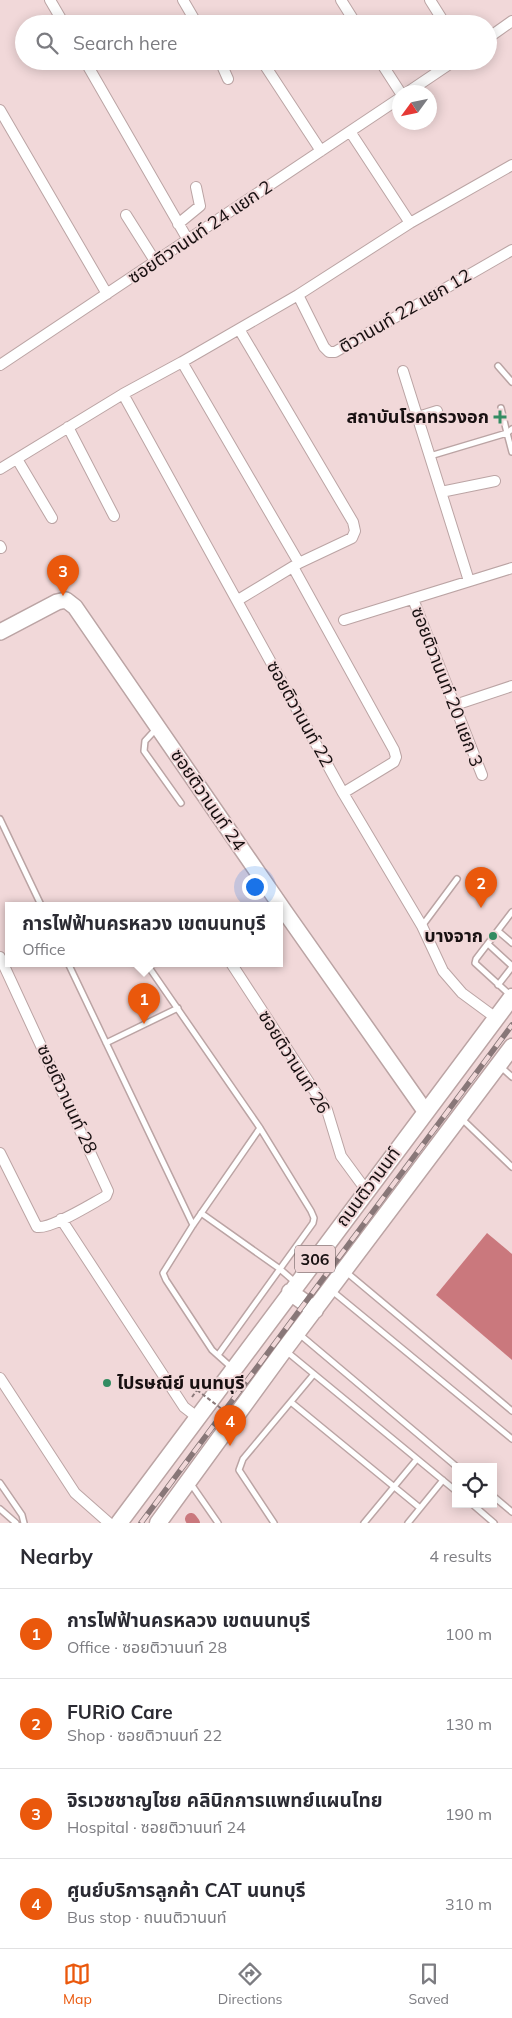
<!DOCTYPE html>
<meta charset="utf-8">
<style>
body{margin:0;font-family:Mulish,"Noto Sans Thai",sans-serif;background:#f7f7f7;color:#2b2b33}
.controls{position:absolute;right:15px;bottom:15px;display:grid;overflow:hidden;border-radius:0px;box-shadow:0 2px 12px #0003}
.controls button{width:45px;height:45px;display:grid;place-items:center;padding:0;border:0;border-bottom:1px solid #e1e1e2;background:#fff;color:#2b2b33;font:25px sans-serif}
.compass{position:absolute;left:392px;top:85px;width:45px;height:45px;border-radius:50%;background:#fff;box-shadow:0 2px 12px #0003;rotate:237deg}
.you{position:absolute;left:254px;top:886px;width:18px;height:18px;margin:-12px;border:4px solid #fff;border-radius:50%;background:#1a73e8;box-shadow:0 0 0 8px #1a73e833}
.badge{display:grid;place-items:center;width:32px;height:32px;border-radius:50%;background:#ea580c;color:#fff;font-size:16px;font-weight:700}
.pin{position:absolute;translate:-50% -41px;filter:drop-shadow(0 1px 2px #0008)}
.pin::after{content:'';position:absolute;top:26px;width:18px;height:15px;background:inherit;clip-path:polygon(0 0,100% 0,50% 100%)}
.popup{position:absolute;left:5px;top:902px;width:278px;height:65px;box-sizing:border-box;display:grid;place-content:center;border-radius:0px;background:#fff;filter:drop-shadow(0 1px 4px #0005);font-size:16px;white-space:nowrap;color:#7c7c81}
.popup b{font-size:19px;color:#2b2b33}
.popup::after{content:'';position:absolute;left:50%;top:100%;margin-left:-10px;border:10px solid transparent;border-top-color:#fff}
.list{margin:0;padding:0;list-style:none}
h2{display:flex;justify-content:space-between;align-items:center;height:65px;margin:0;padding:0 20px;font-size:21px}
h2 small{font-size:16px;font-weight:400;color:#7c7c81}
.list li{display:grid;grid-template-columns:32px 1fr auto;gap:15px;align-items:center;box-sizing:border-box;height:90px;padding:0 20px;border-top:1px solid #e1e1e2}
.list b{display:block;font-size:19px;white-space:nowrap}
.list p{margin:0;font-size:16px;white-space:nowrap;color:#7c7c81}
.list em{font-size:16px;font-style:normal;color:#7c7c81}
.icon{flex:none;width:28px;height:28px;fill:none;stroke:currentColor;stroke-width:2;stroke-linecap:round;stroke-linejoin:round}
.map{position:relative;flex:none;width:512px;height:1523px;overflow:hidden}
.search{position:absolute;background:#fff;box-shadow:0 2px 12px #0003;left:15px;right:15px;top:15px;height:55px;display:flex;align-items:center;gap:12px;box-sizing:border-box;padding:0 18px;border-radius:28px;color:#7c7c81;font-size:19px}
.sheet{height:425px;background:#fff}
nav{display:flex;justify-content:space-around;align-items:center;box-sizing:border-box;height:70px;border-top:1px solid #e1e1e2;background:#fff;font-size:14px;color:#7c7c81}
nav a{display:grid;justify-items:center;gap:2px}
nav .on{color:#ea580c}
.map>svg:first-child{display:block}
</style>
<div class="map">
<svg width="512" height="1523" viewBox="0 0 512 1523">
<rect width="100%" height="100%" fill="#f1d8d9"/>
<path fill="#ca787d" d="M487 1233 512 1254V1360L436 1295Z"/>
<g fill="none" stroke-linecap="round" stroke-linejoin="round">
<path stroke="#ca787d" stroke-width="12" d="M191 1519 194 1523"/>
<defs>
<path id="lane" d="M498 366 512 382
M512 429 507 433 512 452
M430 456 507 433 501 408
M156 729 145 741 144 751 181 803
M0 819 41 905
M422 926 457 879
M498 931 512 943
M488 944 512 966
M68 963 193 1225
M146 963 260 1128 311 1211 314 1218 313 1223 218 1355
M498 985 512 967
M510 995 475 963 476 959 512 912
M106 1043 178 1008
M501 1067 512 1077
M462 1119 512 1167
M201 1213 280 1269 296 1283
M345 1271 512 1411
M331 1290 512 1439
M298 1333 457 1467
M286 1351 456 1491
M231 1367 212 1350 166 1280 163 1273 193 1225 260 1128
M292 1403 420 1508
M0 1483 22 1515 24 1523
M191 1484 218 1523
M493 1496 512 1512
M472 1504 494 1523
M0 1509 16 1523
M274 1523 239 1470 243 1459 314 1374
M364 1523 417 1459
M408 1523 443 1480"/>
<path id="street" d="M50 0 64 24
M183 0 197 24
M341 0 356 24
M430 0 445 24
M488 38 512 21
M85 61 188 240
M220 61 228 79
M262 61 321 151
M380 61 400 92
M408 92 454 61
M0 110 107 294
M351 133 410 223
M126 215 155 261
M178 224 200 206 196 187
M298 295 324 347 329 352H335L512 250
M182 362 299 563
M0 365 400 98
M403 371 469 581
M123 394 343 793 422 926 443 971 462 993 496 1018
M418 417 437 411
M68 427 114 516
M17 459 52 518
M0 469 123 394 182 362 298 295 410 223 512 165
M441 492 495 481
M0 546 1 548
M293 567 394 750 396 757 394 762 343 793
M413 599 482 775
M238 600 299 563 352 538 355 531 353 522 239 329
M344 620 512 568
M455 705 512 686
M0 957 108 1191 106 1196C91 1204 52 1229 37 1227L0 1153
M231 963 327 1110 341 1156 366 1190
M61 1219 184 1407 197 1417
M0 1378 75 1493 109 1523"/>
<path id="secondary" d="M0 632 57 602 66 600 75 607 285 912 425 1111"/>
<path id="primary" d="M290 1292 315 1310
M119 1523 512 997
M158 1523 284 1350 512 1047"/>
</defs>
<use href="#lane" stroke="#bba4a4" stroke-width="8"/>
<use href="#street" stroke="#bba4a4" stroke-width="12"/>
<use href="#secondary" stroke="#bba4a4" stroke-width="18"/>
<use href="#primary" stroke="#bba4a4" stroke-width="19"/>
<path stroke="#8a797a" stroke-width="2" stroke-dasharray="4 2.5" stroke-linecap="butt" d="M192 1397 197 1390"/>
<use href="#lane" stroke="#fff" stroke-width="5"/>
<use href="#street" stroke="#fff" stroke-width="10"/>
<use href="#secondary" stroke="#fff" stroke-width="15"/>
<use href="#primary" stroke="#fff" stroke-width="16"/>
<defs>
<path id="rail" d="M141 1523 512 1025"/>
</defs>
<use href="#rail" stroke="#887778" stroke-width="5.5"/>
<use href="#rail" stroke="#f1d8d9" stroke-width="4" stroke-dasharray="11" stroke-linecap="butt"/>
<path stroke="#8a797a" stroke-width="2" stroke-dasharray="4 2.5" stroke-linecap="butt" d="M197 1390 244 1426"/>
</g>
<g fill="#338c62" stroke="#f1d8d9" stroke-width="2">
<path d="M497.5 409.5h5v5h5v5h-5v5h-5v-5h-5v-5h5z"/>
<circle cx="493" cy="936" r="5"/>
<circle cx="107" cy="1383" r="5"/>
</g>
<g text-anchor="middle" stroke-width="4" stroke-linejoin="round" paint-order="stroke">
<rect fill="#f1d8d9" stroke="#594c4d" stroke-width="1" x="295" y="1245.5" width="40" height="27" rx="4"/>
<g font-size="16" font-weight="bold" fill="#181011">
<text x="315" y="1265">306</text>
</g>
<g font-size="18" fill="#181011" stroke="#f1d8d9">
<text transform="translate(200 232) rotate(-34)" y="6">ซอยติวานนท์ 24 แยก 2</text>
<text transform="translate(405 311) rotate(-30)" y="6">ติวานนท์ 22 แยก 12</text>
<text transform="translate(447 687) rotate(69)" y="6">ซอยติวานนท์ 20 แยก 3</text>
<text transform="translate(300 714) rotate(61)" y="6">ซอยติวานนท์ 22</text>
<text transform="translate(208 800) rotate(56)" y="6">ซอยติวานนท์ 24</text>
<text transform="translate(294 1062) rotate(58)" y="6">ซอยติวานนท์ 26</text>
<text transform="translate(67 1099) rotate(65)" y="6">ซอยติวานนท์ 28</text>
<text transform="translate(368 1187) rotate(-53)" y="6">ถนนติวานนท์</text>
</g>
<g font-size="18" font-weight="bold" fill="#181011" stroke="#f1d8d9" text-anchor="end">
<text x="489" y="423">สถาบันโรคทรวงอก</text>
<text x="483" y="942">บางจาก</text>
<text x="117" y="1389" text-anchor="start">ไปรษณีย์ นนทบุรี</text>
</g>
</g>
</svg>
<div class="controls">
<button><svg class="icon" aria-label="locate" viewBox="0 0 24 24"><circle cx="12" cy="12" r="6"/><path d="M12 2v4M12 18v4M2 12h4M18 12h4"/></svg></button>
</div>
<svg class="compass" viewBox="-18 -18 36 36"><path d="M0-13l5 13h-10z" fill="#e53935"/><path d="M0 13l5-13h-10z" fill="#7c7c81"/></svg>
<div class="you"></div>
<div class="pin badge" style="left:144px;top:1024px">1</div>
<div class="popup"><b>การไฟฟ้านครหลวง เขตนนทบุรี</b>Office</div>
<div class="pin badge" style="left:481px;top:908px">2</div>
<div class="pin badge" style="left:63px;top:596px">3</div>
<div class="pin badge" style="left:230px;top:1446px">4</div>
<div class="search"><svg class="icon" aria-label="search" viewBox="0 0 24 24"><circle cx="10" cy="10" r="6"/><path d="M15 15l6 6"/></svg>Search here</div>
</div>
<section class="sheet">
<h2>Nearby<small>4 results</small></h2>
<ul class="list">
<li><span class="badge">1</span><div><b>การไฟฟ้านครหลวง เขตนนทบุรี</b><p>Office · ซอยติวานนท์ 28</p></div><em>100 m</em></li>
<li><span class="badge">2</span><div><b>FURiO Care</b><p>Shop · ซอยติวานนท์ 22</p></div><em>130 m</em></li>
<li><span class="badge">3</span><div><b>จิรเวชชาญไชย คลินิกการแพทย์แผนไทย</b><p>Hospital · ซอยติวานนท์ 24</p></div><em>190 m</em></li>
<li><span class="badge">4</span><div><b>ศูนย์บริการลูกค้า CAT นนทบุรี</b><p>Bus stop · ถนนติวานนท์</p></div><em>310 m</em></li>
</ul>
</section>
<nav>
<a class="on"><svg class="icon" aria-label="map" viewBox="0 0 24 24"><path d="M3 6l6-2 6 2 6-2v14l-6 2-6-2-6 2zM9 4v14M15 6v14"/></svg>Map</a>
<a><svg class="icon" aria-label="directions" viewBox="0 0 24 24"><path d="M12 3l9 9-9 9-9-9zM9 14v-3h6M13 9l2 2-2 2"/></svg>Directions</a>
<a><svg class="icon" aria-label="saved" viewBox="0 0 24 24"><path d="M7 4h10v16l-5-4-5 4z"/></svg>Saved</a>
</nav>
